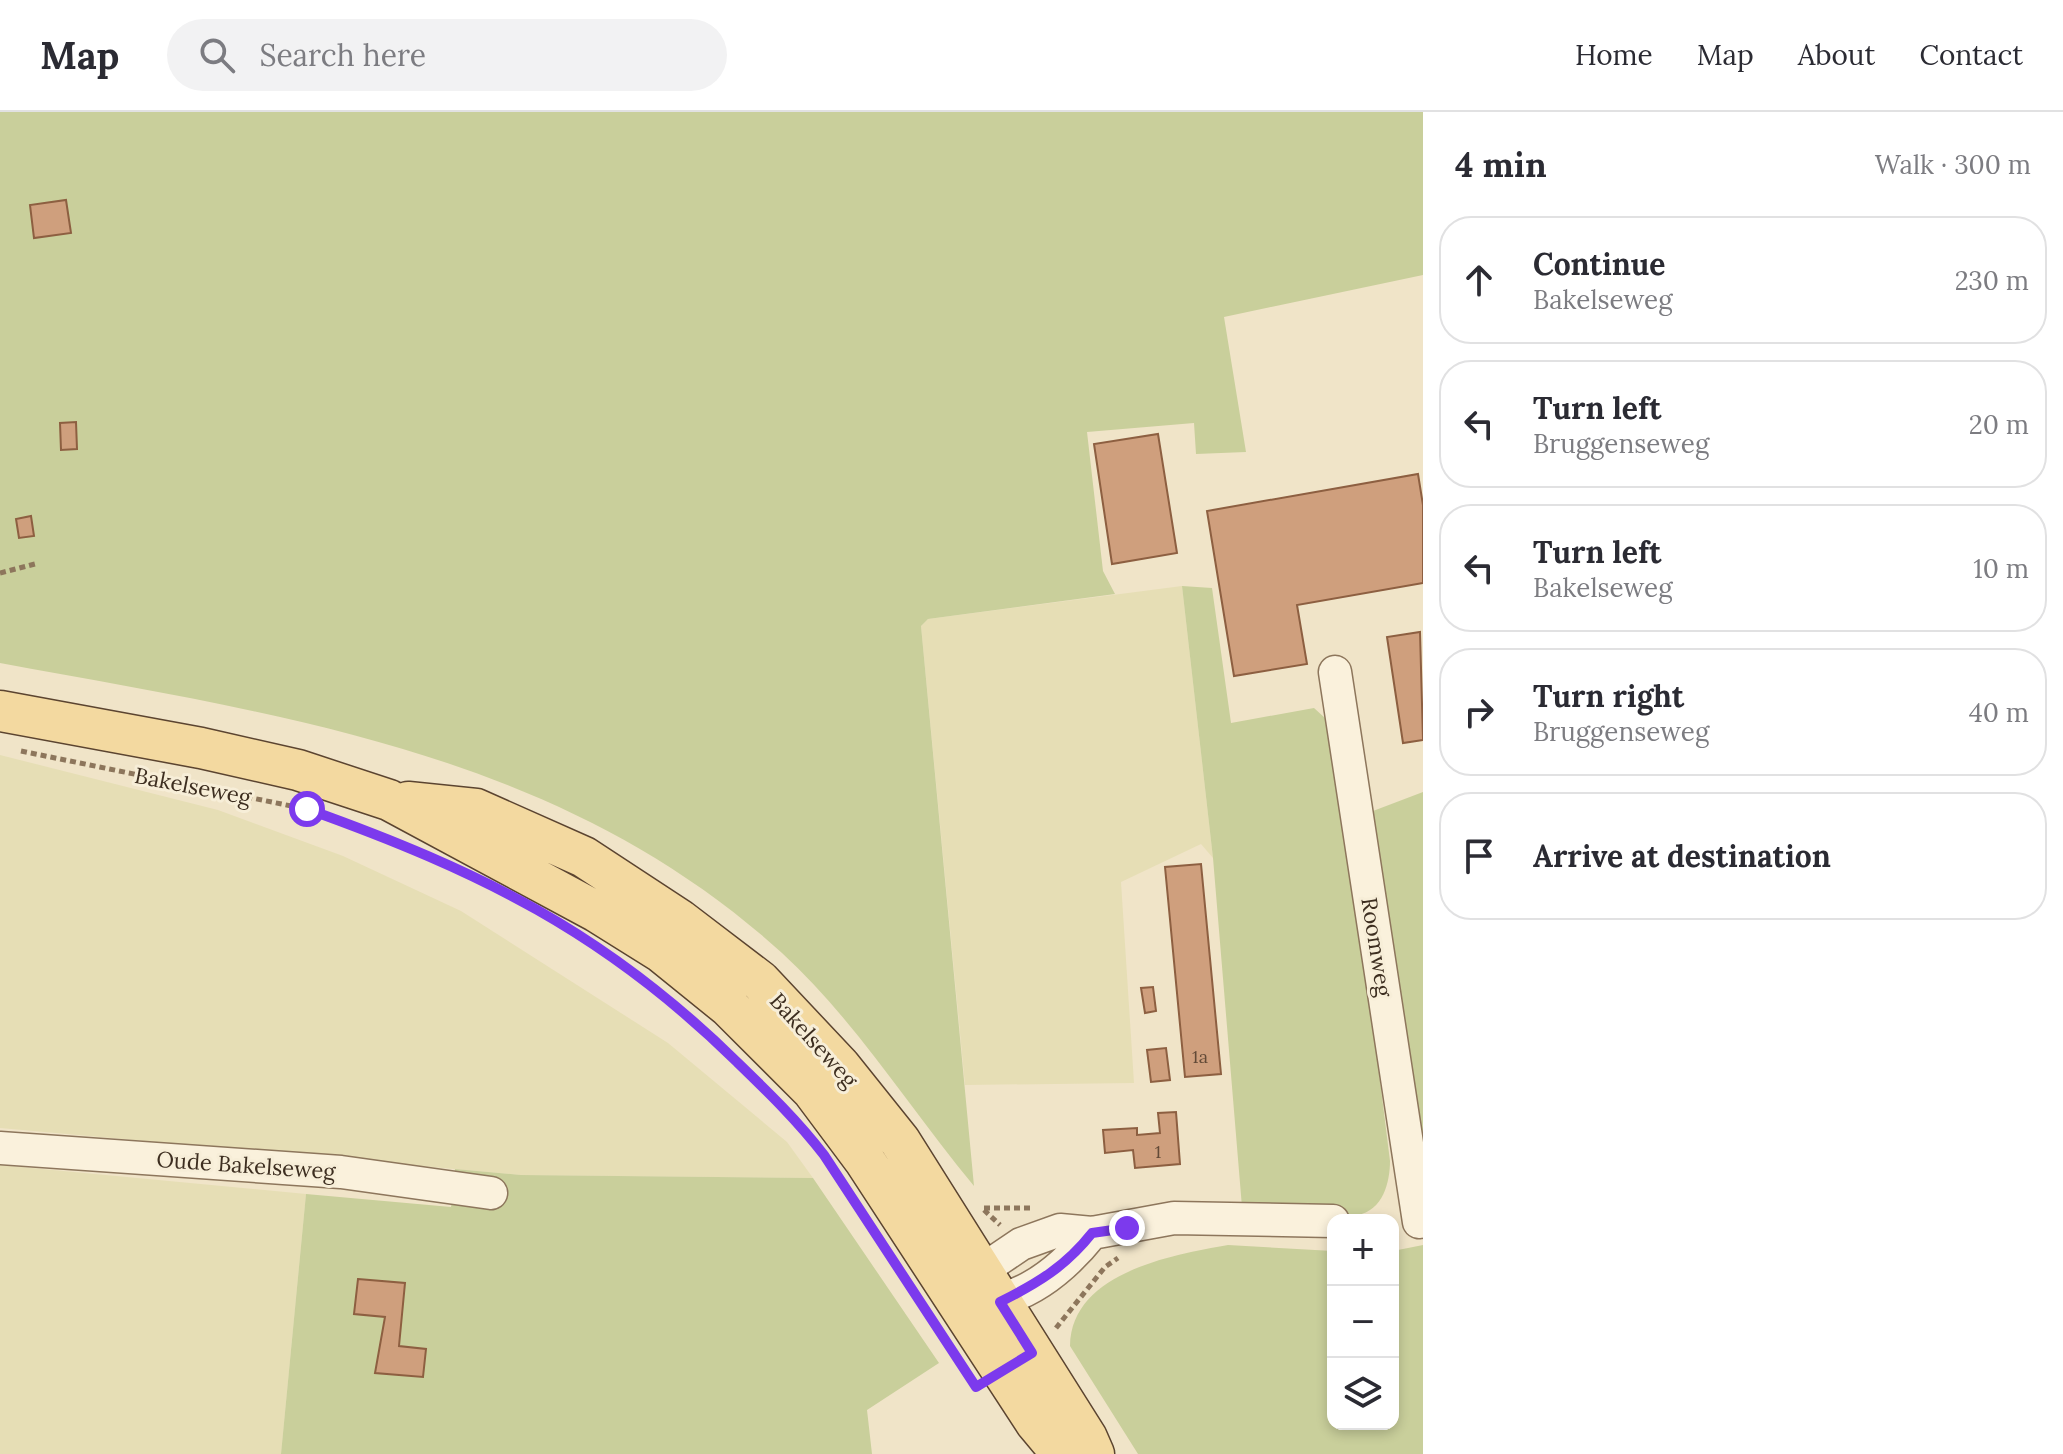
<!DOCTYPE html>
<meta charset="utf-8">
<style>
body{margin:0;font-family:Lora,serif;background:#f2f2f3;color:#2b2b33}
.controls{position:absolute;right:24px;bottom:24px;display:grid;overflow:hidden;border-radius:16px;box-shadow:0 4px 12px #0003}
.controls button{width:72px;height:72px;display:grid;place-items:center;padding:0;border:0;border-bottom:2px solid #e1e1e2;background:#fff;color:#2b2b33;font:40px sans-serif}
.stop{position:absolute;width:24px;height:24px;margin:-18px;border:6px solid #7c3aed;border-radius:50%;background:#fff}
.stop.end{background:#7c3aed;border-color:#fff;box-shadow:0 2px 8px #0008}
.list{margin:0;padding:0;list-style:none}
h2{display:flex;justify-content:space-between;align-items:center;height:104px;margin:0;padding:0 32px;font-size:34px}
h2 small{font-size:26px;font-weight:400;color:#7c7c81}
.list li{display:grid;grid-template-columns:52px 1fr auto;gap:24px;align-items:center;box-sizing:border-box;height:128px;margin:0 16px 16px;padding:0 16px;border:2px solid #e1e1e2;border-radius:32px}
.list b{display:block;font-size:30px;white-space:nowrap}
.list p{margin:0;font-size:26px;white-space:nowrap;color:#7c7c81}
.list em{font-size:26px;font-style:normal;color:#7c7c81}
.icon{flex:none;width:44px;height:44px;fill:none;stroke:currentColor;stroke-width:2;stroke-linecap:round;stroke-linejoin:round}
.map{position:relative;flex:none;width:1423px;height:1342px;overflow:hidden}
header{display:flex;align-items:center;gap:48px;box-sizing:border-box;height:112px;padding:0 40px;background:#fff;border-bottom:2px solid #e1e1e2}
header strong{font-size:38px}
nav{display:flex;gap:44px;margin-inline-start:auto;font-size:28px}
.search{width:560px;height:72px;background:#f2f2f3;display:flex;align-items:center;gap:20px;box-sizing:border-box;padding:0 28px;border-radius:44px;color:#7c7c81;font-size:30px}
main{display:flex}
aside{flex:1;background:#fff}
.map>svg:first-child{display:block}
</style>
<header>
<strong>Map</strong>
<div class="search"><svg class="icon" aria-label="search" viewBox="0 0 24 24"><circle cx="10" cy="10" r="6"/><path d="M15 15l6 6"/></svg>Search here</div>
<nav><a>Home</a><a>Map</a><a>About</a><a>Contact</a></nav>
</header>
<main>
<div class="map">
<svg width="1423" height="1342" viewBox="0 0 1423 1342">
<rect width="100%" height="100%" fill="#f0e4c8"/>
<path fill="#e6deb5" d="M1182 474 1213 746 1201 732 1121 770 1134 971 965 973 921 514 928 507Z
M0 643 218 698 343 744 461 799 668 931 787 1030 813 1066 521 1063 0 1016Z
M0 1053 306 1082 281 1342H0Z"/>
<path fill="#c9cf9b" d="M0 0H1423V163L1224 205 1246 340 1196 342 1194 311 1087 320 1103 459 1115 482 928 507 921 514 974 1074C910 997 856 909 782 841 561 640 281 603 0 551Z
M1182 474 1212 476 1231 611 1314 596 1336 616 1390 1049C1390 1070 1383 1099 1357 1103 1331 1107 1271 1097 1242 1095L1213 746Z
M1423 680V1070L1373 699Z
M455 1057 521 1063 813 1066 939 1251 867 1298 872 1342H281L306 1082 451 1095Z
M1228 1133 1333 1139V1312H1393V1139L1423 1133V1342H1138L1070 1234C1071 1161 1171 1143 1228 1133Z"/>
<path fill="#cf9f7d" stroke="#8d5f41" stroke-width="2" d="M66 88 71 121 34 126 30 93Z
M76 310 77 337 61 338 60 311Z
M1158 322 1177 441 1112 452 1094 332Z
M1418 362 1423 393V471L1297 493 1307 552 1234 564 1207 399Z
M31 404 34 424 19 426 16 407Z
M1420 520 1423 628 1403 631 1387 525Z
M1201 752 1221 962 1185 965 1165 755Z
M1153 875 1156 899 1145 901 1141 876Z
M1166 936 1170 968 1151 970 1147 938Z
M1176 1000 1180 1052 1135 1056 1133 1038 1105 1041 1103 1018 1137 1016V1023L1160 1021 1158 1001Z
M358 1167 405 1171 399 1234 426 1237 423 1265 375 1261 385 1205 354 1202Z"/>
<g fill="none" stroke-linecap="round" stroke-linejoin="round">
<defs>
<path id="minor" d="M1335 560 1419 1110
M0 1036 341 1060 491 1081
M967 1177 981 1159 1021 1132 1060 1118 1092 1121 1174 1106 1333 1109
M977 1191C1025 1189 1063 1157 1092 1121"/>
<path id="major" d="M0 599 201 636 298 658 389 688 597 800 661 840 729 895 812 978 865 1049 1036 1311 1062 1342
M408 690 476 697 584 745 680 808 760 869 840 954 900 1029 1087 1326 1094 1342"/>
</defs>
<use href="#minor" stroke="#8d765c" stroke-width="35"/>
<use href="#major" stroke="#5b4430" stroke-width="43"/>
<path stroke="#8d765c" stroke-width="5" stroke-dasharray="6 4" stroke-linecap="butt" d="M0 461 35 452
M21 639 301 696
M356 715 380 724
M984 1096H1034
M984 1098 1000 1113
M1056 1216 1105 1155 1118 1146"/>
<use href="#minor" stroke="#faf1dc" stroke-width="32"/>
<use href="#major" stroke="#f3d9a0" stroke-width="40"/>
</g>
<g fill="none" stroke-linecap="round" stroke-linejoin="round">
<path stroke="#7c3aed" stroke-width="10" d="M307 697C480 759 605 820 737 950 768 980 798 1009 824 1043L976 1275 1032 1241 1000 1190C1038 1171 1066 1154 1092 1121L1127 1116"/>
</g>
<g text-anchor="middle" stroke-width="6" stroke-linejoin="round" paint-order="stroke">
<g font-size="18" fill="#624a37">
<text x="1200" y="951">1a</text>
<text x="1158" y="1046">1</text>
</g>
<g font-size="22" fill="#3d2e20" stroke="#f7eed8">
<text transform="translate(193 674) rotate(11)" y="8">Bakelseweg</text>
<text transform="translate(1377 835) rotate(81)" y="8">Roomweg</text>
<text transform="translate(814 928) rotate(48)" y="8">Bakelseweg</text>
<text transform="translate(246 1053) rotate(4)" y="8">Oude Bakelseweg</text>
</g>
</g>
</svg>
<div class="controls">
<button>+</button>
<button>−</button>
<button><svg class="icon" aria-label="layers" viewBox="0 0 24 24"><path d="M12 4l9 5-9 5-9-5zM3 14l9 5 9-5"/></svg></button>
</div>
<div class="stop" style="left:307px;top:697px"></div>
<div class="stop end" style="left:1127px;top:1116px"></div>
</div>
<aside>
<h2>4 min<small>Walk · 300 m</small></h2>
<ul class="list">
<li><svg class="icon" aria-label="ahead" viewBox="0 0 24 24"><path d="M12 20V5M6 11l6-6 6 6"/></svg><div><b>Continue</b><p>Bakelseweg</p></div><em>230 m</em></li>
<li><svg class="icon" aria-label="left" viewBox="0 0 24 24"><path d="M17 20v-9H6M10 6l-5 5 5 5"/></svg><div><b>Turn left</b><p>Bruggenseweg</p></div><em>20 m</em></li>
<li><svg class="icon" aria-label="left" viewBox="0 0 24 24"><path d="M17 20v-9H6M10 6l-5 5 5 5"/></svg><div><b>Turn left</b><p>Bakelseweg</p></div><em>10 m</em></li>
<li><svg class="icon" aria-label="right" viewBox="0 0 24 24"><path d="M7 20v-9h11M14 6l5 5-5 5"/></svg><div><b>Turn right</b><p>Bruggenseweg</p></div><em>40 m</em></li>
<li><svg class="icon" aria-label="arrive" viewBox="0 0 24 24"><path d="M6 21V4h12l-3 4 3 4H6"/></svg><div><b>Arrive at destination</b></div></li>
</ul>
</aside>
</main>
